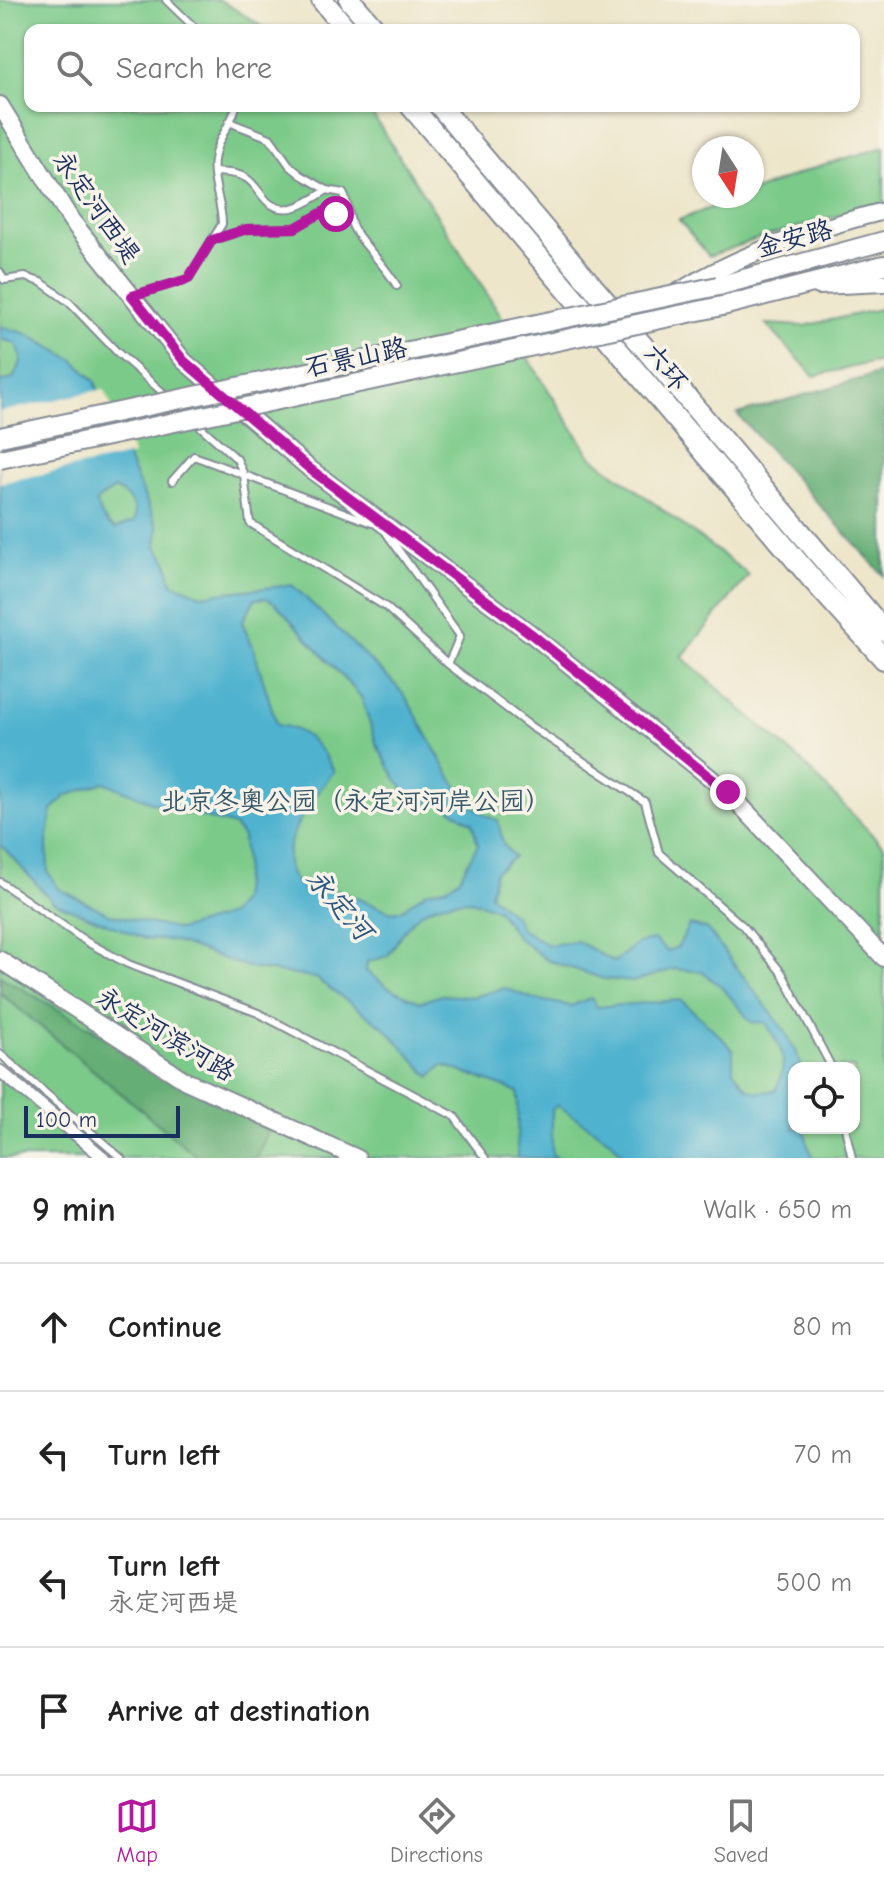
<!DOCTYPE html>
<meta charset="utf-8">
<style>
body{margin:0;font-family:"Comic Neue","LXGW WenKai TC",sans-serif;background:#f6f6f6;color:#222}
.controls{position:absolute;right:24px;bottom:24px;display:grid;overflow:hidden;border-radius:16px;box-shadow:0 2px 6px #0004}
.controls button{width:72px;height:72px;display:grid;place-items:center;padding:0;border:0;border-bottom:2px solid #e0e0e0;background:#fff;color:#222;font:40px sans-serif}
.compass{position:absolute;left:692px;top:136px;width:72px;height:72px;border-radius:50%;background:#fff;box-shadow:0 2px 6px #0004;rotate:168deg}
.scale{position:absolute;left:24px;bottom:20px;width:156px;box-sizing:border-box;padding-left:8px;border:4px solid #1b2f5e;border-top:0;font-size:22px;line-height:28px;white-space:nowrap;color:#1b2f5e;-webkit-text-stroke:6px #f7f3e8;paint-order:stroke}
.stop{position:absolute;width:24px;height:24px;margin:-18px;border:6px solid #b5179e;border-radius:50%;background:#fff}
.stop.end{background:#b5179e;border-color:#fff;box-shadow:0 2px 8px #0008}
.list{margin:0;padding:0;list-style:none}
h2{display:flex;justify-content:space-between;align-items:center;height:104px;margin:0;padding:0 32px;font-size:34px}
h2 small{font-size:26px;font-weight:400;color:#767676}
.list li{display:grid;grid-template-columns:52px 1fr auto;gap:24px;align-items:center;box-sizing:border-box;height:128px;padding:0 32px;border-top:2px solid #e0e0e0}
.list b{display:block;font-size:30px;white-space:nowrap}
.list p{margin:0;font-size:26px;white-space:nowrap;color:#767676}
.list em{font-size:26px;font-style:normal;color:#767676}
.icon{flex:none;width:44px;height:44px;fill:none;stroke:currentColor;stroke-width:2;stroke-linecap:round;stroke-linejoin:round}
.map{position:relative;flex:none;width:884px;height:1158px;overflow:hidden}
.search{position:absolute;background:#fff;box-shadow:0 2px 6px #0004;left:24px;right:24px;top:24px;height:88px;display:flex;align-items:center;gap:20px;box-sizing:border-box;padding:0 28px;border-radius:16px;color:#767676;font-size:30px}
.sheet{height:616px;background:#fff}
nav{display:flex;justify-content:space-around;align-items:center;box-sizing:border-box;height:112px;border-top:2px solid #e0e0e0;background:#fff;font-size:22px;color:#767676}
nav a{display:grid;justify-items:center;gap:4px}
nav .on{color:#b5179e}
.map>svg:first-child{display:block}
</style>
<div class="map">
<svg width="884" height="1158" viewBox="0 0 884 1158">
<rect width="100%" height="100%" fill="#f7f3e8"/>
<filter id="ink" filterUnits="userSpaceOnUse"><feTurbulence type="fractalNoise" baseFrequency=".0125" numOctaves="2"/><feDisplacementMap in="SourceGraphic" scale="16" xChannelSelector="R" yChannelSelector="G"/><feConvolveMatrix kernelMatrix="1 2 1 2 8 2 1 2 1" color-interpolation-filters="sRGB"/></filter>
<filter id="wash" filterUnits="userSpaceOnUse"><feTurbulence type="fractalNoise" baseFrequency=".006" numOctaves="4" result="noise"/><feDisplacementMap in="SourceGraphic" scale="32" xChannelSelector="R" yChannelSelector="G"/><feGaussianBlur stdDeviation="1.8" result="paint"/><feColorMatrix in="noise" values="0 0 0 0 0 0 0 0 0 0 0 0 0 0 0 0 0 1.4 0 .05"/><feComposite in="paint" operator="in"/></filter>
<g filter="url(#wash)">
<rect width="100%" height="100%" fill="#ede6ca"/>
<path fill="#7cca89" stroke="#4c7c74" stroke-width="2" fill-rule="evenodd" d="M0 0H220L268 30H30V106H367L590 455 749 575 682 657 800 760 884 847V1158H116L0 1059ZM794 1068H854V1128H794Z
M884 147V203L760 238 709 256 679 220 741 196H752V192L819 166Z
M884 308V360L814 376 766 324 804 326Z
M0 1067 110 1158H0Z"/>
<path fill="#65ae75" stroke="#406e6a" stroke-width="2" d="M884 372V576L737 414Z
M0 976 269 1131 256 1158H199L0 993Z"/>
<path fill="#50b2cf" stroke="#367096" stroke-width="2" fill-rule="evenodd" d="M0 327 25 333 74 360 94 380 158 528 156 546 167 561 172 583 201 595 292 585C318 609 343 634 368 659 380 670 394 681 403 694 427 725 457 813 498 820L503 844 514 857 495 872 490 895 515 916 521 929 549 945 577 941 614 962 638 943 654 940 667 951 678 947 689 925 707 929 786 1032 803 1068H794V1128H805L807 1143 813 1158H626L611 1141 557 1105 552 1110V1154L558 1158H517L518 1092 443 1065 430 1077 385 1028 315 978 250 968 173 941 145 939 53 902 0 844V382L12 379C22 364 25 358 15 343L0 339ZM115 489C129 497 139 506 134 522L115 529C103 522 100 514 96 501ZM267 598 276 604 361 697 377 745 394 776 412 801 442 804 472 823 478 844 459 879 447 887 426 892 401 910 392 912 339 891 305 892C301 887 292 879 290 872 278 839 316 796 334 771 321 747 306 728 277 725L252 644 242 622 255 599ZM104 782 151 802 234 826 243 837 245 868 241 900 230 915 179 930 109 914 59 889 48 872 47 842 52 810 66 796ZM471 900 497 909 517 937 547 960 604 979 633 982 674 969 702 972 722 987 751 1022 766 1023C783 1050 789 1060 776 1090 750 1096 748 1090 733 1070V1050C717 1031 699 1017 681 1000L597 1007 591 998 571 1006 534 999 505 988 472 997 442 995 420 1002 389 988 366 971 367 962 388 956C412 916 422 902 471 900Z"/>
<path fill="#ede6ca" d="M104 389 133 455 0 483V412Z"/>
</g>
<g filter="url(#ink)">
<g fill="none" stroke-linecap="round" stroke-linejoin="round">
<defs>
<path id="lane" d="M166 0 197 30
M229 122 270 138 290 166 301 175 327 190 343 193C350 205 347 217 354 229 367 250 385 265 397 286
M215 172C225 173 237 172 246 178 255 183 260 195 268 202 287 218 310 201 327 190
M212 240 247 229 295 228 323 212 349 218
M0 272 4 280 25 277 41 282 69 302 117 352 168 397
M135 295 188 279 222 224C222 203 211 180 214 160 216 139 232 125 236 106
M176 405 237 459 244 475 250 523 386 607 448 664 530 726 645 802 659 853 743 926 782 973 832 1068
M172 481 194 456 372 523
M387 534 460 636 448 664
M0 882 87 942 128 964 258 1013 454 1116 485 1158
M0 1054 121 1158
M845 1128 852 1158"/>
<path id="street" d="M0 1071 104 1158"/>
<path id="secondary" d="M0 105 71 220 184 361 310 469 530 633 728 792 884 958
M819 286 884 283
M678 292C741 253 813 229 884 211
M0 960 186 1081 357 1158"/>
<path id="primary" d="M718 286 884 241
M722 306 884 265"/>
<path id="highway" d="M322 0 347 30
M350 0 376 30
M411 106 812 579 884 659
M440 106 884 631"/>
</defs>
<use href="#lane" stroke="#848a94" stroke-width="10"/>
<use href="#street" stroke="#848a94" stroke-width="15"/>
<use href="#secondary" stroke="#848a94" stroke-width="20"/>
<use href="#primary" stroke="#848a94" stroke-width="22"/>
<use href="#highway" stroke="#848a94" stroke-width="24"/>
<use href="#lane" stroke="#fff" stroke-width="6"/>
<use href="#street" stroke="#fff" stroke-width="11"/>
<use href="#secondary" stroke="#fff" stroke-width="16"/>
<use href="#primary" stroke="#fff" stroke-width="18"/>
<use href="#highway" stroke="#fff" stroke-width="20"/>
<defs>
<path id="primary-bridge" d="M0 437 718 286
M0 459 722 306"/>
</defs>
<use href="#primary-bridge" stroke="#848a94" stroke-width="22" stroke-linecap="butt"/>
<use href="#primary-bridge" stroke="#fff" stroke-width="18"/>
</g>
</g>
<g fill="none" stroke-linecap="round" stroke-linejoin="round" filter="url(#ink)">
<path stroke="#b5179e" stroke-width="10" d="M336 214 323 212 295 228 247 229 212 240 188 279 132 296 184 361 310 469 530 633 728 792"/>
</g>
<g text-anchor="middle" stroke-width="7" stroke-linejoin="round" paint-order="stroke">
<g font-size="26" fill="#1b2f5e" stroke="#f7f3e8">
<text transform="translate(97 207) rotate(55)" y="9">永定河西堤</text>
<text transform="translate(794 238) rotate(-15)" y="9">金安路</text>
<text transform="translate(356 357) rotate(-12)" y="9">石景山路</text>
<text transform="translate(666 367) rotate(50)" y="9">六环</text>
<text transform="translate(166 1034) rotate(31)" y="9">永定河滨河路</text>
</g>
<g font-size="26" fill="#335669" stroke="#f7f3e8">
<text x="356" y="810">北京冬奥公园（永定河河岸公园）</text>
</g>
<g font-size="28" font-style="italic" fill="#2b5680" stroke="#f7f3e8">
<text transform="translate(340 904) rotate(49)" y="10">永定河</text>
</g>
</g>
</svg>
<div class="controls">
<button><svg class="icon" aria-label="locate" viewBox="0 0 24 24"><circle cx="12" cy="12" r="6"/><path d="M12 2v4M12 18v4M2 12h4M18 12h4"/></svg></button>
</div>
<svg class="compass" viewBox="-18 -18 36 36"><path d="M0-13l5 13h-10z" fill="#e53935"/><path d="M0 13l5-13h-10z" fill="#767676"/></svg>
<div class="scale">100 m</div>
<div class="stop" style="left:336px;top:214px"></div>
<div class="stop end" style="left:728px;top:792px"></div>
<div class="search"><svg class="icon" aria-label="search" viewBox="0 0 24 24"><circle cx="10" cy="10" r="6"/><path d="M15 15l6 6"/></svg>Search here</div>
</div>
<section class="sheet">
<h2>9 min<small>Walk · 650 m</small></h2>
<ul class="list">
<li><svg class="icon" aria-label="ahead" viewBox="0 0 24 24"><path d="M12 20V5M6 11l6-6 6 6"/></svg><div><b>Continue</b></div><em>80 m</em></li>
<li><svg class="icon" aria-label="left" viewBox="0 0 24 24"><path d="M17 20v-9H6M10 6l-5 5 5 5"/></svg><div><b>Turn left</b></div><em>70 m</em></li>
<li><svg class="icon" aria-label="left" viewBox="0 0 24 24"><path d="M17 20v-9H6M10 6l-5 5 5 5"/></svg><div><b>Turn left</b><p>永定河西堤</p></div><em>500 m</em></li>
<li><svg class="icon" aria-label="arrive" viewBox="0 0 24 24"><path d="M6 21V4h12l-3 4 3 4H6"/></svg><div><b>Arrive at destination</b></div></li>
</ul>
</section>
<nav>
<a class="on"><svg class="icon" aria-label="map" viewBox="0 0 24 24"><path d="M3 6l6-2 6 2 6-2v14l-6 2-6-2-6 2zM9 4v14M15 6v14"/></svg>Map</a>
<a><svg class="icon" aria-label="directions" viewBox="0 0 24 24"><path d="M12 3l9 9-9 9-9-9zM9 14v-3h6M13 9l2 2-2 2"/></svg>Directions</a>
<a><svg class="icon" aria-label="saved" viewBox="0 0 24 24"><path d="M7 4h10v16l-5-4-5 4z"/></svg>Saved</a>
</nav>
